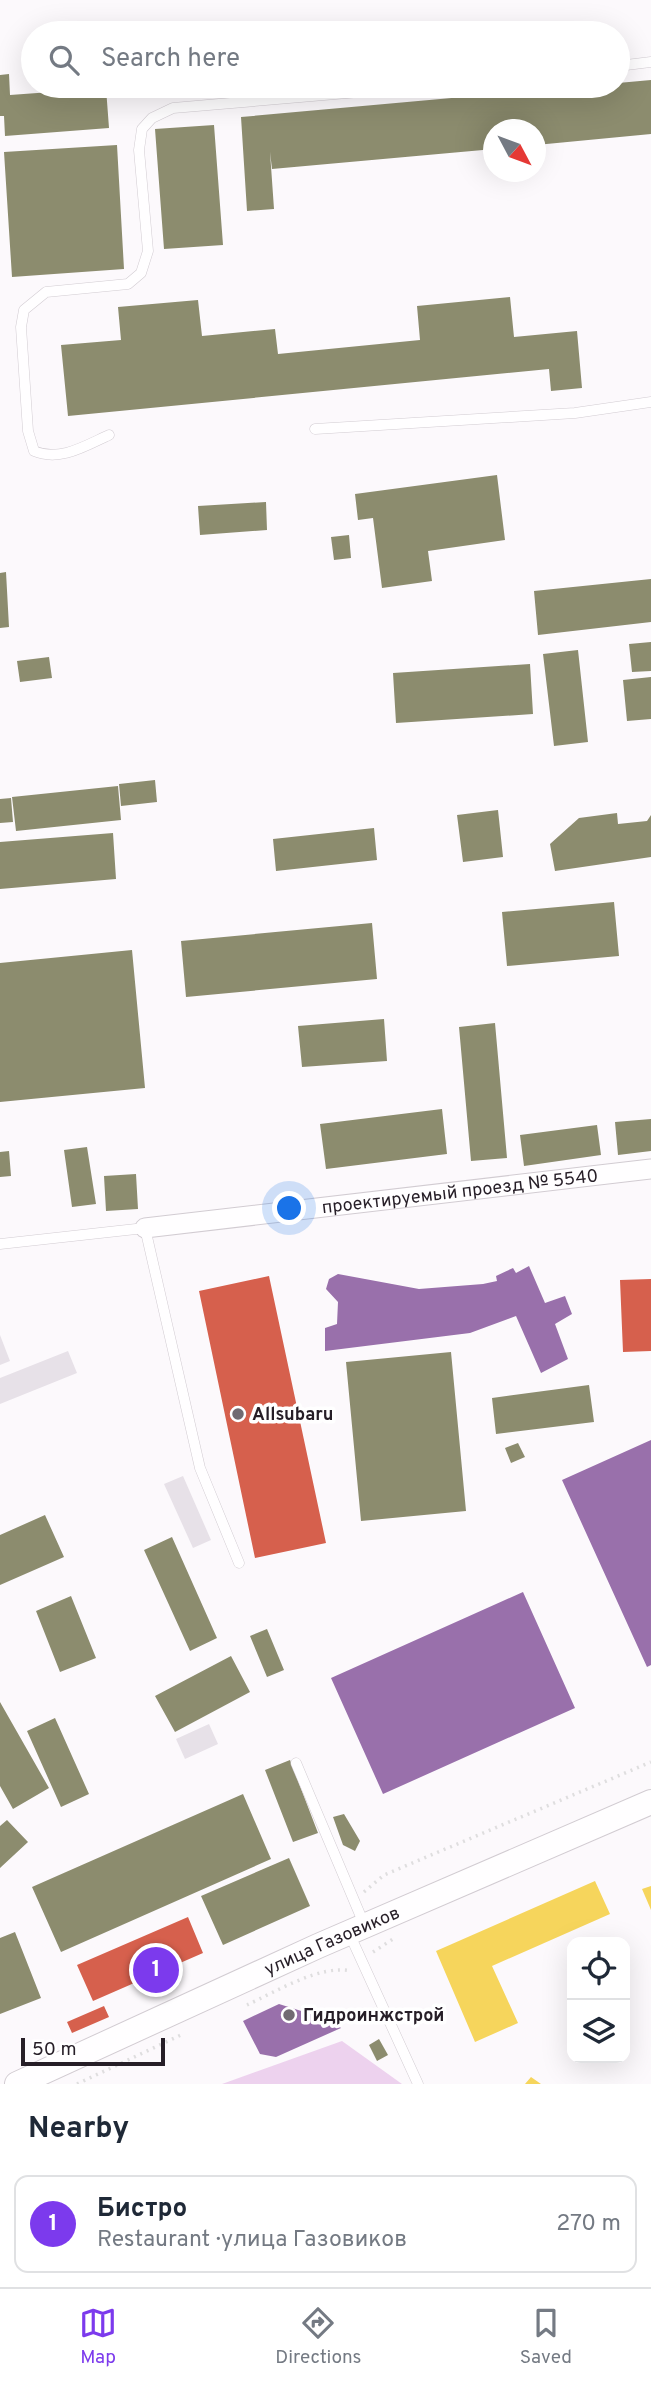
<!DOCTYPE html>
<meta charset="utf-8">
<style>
body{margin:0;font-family:Overpass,sans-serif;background:#f2f2f3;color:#1f2937}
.controls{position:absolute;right:21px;bottom:21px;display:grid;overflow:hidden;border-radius:14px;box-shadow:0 7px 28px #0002}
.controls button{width:63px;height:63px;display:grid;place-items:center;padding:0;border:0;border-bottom:2px solid #e0e1e3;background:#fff;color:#1f2937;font:35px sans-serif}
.compass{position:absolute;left:483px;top:119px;width:63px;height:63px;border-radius:50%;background:#fff;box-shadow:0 7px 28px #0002;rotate:131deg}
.scale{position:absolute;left:21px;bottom:18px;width:144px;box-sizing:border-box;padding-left:7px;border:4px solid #261e27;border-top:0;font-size:19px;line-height:24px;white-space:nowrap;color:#261e27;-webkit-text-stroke:5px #fff;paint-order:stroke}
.you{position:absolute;left:290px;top:1209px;width:24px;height:24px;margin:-18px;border:5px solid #fff;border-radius:50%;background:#1a73e8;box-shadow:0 0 0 10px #1a73e833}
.badge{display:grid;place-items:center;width:46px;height:46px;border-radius:50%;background:#7c3aed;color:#fff;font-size:23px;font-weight:700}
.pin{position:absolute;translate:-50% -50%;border:4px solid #fff;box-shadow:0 2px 7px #0006}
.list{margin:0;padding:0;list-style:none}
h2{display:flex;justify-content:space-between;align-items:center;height:91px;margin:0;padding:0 28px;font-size:30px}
h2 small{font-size:23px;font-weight:400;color:#747a83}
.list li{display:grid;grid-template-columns:46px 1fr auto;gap:21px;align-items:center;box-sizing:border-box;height:98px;margin:0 14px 14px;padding:0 14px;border:2px solid #e0e1e3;border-radius:14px}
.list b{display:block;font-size:26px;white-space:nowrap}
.list p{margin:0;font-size:23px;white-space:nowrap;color:#747a83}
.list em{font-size:23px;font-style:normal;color:#747a83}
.icon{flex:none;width:38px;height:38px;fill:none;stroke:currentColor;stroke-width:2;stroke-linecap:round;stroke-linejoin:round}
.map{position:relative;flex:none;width:651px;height:2084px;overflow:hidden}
.search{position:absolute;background:#fff;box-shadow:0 7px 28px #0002;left:21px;right:21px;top:21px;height:77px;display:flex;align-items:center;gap:18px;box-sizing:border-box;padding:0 24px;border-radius:38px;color:#747a83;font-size:26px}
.sheet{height:203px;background:#fff}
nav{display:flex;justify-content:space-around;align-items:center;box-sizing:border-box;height:98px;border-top:2px solid #e0e1e3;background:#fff;font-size:19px;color:#747a83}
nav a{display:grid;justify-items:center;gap:4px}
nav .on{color:#7c3aed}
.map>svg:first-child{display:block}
</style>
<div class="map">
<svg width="651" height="2084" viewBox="0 0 651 2084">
<rect width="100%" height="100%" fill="#fcf9fc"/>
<path fill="#edd2ee" d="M342 2041 402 2084H222Z"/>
<path fill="#f6d55c" d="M595 1881 610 1914 492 1966 518 2023 475 2042 436 1951Z
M651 1886V1910L642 1889Z
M531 2077 541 2084H525Z"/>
<path fill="#d6604d" d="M269 1276 326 1543 255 1558 199 1291Z
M651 1279V1351L623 1352 620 1280Z
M188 1917 203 1953 93 2001 77 1965Z
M104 2006 109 2017 72 2033 67 2022Z"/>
<path fill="#9970ab" d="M529 1266 545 1303 565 1296 572 1314 555 1324 568 1359 541 1373 516 1316 470 1333 325 1351V1328L337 1324 338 1302 326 1289 329 1279 338 1274 419 1289 483 1284 497 1281 496 1276 513 1268 516 1273Z
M651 1440V1665L647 1667 562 1480Z
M523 1592 575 1708 383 1794 331 1678Z
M279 2004 330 2020 341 2028 276 2057 260 2054 243 2021Z"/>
<path fill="#8c8c6e" d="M9 74 10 95 106 88 109 128 5 136 4 116H0V75Z
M651 80V134L536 145V130H494V149L272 169 270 152 274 209 247 211 241 117 585 86H618V83Z
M214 125 223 245 164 249 155 129Z
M117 145 124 269 12 277 4 152Z
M510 297 514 337 577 331 582 388 551 391 549 369 68 416 61 345 121 340 118 307 198 300 202 336 275 329 278 354 420 340 417 306Z
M497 475 505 540 428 551 432 581 382 588 373 518 358 520 355 494Z
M266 502 267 530 200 535 198 506Z
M349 535 351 558 334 560 331 537Z
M6 572 9 627 0 628V573Z
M651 579V622L538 635 534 591Z
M651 642V671L632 672 629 644Z
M578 650 588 742 554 746 543 654Z
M49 657 52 678 20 682 17 661Z
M530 664 533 714 396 723 393 673Z
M651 677V719L627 721 623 680Z
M155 780 157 802 121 806 119 784Z
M118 786 121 820 16 831 12 797Z
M11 798 13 822 0 823V799Z
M498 810 503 857 463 862 457 815Z
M617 813 618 824 647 821 651 815V857L555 871 550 844 579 818Z
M374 828 377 860 276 871 273 839Z
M113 833 116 879 0 889V842Z
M614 902 619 956 507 966 502 912Z
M372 923 377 979 186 997 181 941Z
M132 950 145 1088 0 1102V963Z
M384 1019 387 1061 302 1067 298 1026Z
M495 1023 507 1158 471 1161 459 1027Z
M442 1109 447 1154 326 1169 320 1124Z
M651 1119V1151L618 1155 615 1122Z
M597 1125 601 1155 524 1166 520 1135Z
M87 1147 96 1204 72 1207 64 1150Z
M9 1151 11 1176 0 1177V1152Z
M136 1174 138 1209 106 1211 104 1176Z
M451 1352 466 1511 361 1521 346 1362Z
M589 1385 594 1422 496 1434 492 1398Z
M518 1443 525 1457 511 1463 505 1448Z
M45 1515 64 1557 0 1585V1535Z
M172 1537 217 1638 190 1651 144 1550Z
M71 1596 96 1658 60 1672 36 1611Z
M267 1629 284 1670 267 1677 250 1636Z
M231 1656 250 1692 175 1732 155 1696Z
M0 1702 49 1788 13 1809 0 1786Z
M55 1718 89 1794 61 1807 27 1731Z
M290 1760 318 1833 293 1842 265 1770Z
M243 1794 271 1859 61 1952 32 1887Z
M344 1814 360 1841 355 1851 343 1845 333 1817Z
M7 1820 28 1842 0 1868V1826Z
M289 1858 310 1906 223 1945 201 1896Z
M15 1932 41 1998 0 2014V1938Z
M379 2039 388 2055 377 2061 369 2045Z"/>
<path fill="#e7e1e8" d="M0 1335 10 1361 0 1365Z
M68 1351 77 1373 0 1404V1378Z
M183 1476 211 1540 193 1548 164 1484Z
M209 1724 218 1744 185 1759 176 1739Z"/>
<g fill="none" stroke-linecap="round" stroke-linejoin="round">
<defs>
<path id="service" d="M618 66 651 62
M315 429 575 413 651 402
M109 435C85 446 60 462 34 451L28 431 21 327 24 310 46 292 128 284 141 273 148 251 139 150 142 129 152 118 173 108 429 86
M0 1244 145 1228 200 1468 239 1563
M296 1763 364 1924
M349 1933 418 2084"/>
<g id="minor">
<path id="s1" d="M145 1228 651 1169"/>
</g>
<g id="tertiary">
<path id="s2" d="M17 2084 318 1946 651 1802"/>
</g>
</defs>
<use href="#service" stroke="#d2ccd2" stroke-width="11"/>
<use href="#minor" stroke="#d2ccd2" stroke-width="21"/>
<use href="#tertiary" stroke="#d2ccd2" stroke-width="26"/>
<path stroke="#dfdedf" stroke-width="3.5" stroke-dasharray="2 5" stroke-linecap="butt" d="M364 1892 384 1875 651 1762
M373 1952 393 1939
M247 2005C275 1992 321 1964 351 1971
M77 2084 183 2034"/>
<use href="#service" stroke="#fffeff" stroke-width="10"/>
<use href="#minor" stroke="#fffeff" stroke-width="19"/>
<use href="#tertiary" stroke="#fffeff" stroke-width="24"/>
</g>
<g fill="#716b72" stroke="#fff" stroke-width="2.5">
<circle cx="238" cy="1414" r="7"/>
<circle cx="289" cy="2015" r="7"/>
</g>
<g text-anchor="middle" stroke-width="7" stroke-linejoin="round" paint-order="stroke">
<g font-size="18" fill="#261e27" stroke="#fff">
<text dy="6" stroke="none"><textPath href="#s1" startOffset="317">проектируемый проезд № 5540</textPath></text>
<text dy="6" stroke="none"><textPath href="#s2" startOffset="346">улица Газовиков</textPath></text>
</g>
<g font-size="18" font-weight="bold" fill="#261e27" stroke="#fff" text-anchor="start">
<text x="252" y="1420">Allsubaru</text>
<text x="303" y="2021">Гидроинжстрой</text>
</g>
</g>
</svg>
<div class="controls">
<button><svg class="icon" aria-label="locate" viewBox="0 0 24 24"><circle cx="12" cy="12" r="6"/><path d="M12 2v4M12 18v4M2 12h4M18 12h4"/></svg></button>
<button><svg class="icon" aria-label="layers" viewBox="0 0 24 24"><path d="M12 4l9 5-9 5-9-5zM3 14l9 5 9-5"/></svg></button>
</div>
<svg class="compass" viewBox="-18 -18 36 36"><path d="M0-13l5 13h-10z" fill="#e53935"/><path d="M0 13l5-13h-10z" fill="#747a83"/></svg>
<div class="scale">50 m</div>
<div class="you"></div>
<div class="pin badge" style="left:156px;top:1970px">1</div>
<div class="search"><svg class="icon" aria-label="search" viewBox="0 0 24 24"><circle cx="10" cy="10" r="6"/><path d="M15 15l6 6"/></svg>Search here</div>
</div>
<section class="sheet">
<h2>Nearby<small></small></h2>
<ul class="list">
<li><span class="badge">1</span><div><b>Бистро</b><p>Restaurant · улица Газовиков</p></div><em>270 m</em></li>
</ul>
</section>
<nav>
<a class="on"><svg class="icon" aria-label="map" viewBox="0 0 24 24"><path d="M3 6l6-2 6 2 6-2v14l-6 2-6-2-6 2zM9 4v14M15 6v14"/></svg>Map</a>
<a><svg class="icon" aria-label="directions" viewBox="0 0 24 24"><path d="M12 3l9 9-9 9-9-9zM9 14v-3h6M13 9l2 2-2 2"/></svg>Directions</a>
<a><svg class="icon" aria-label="saved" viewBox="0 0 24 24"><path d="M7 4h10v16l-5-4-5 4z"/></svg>Saved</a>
</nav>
